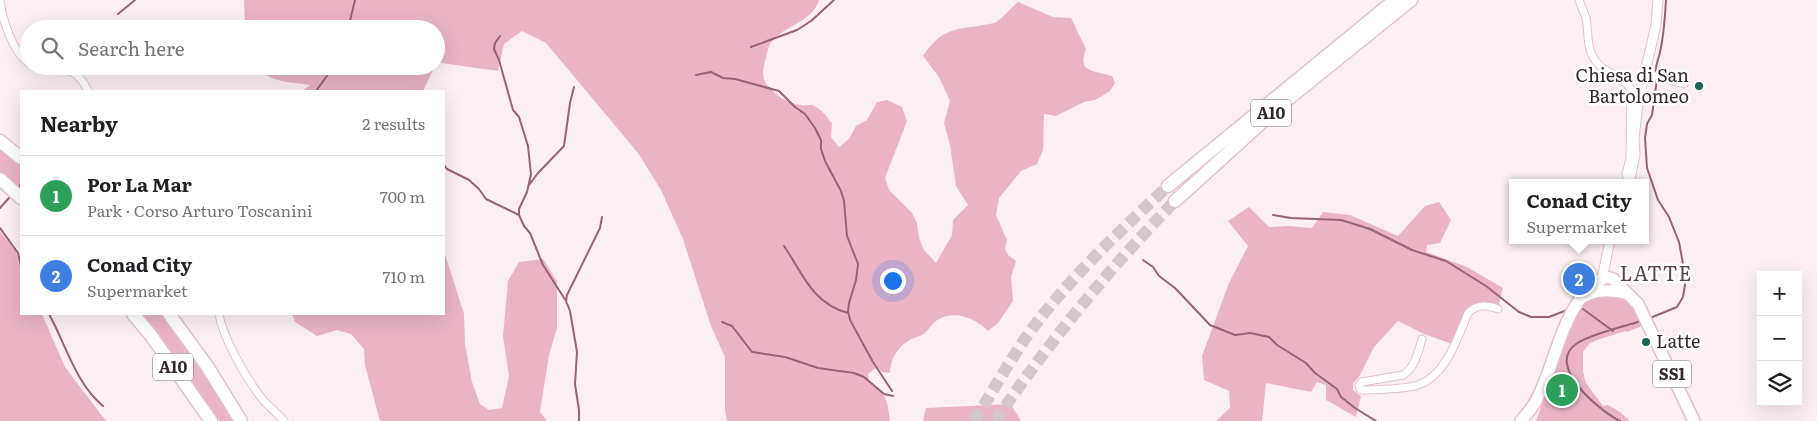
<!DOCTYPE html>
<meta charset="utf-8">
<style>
body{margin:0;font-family:Literata,serif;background:#f6f6f6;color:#202124}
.controls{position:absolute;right:15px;bottom:15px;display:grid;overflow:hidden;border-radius:0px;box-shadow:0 5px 20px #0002}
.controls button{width:45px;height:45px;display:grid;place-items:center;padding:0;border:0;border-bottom:1px solid #e0e0e0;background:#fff;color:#202124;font:25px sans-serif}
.you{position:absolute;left:892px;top:280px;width:18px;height:18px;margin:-12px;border:4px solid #fff;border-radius:50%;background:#1a73e8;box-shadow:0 0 0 8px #1a73e833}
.badge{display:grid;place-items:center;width:32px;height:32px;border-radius:50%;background:#b45309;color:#fff;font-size:16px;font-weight:700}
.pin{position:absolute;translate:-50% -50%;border:2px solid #fff;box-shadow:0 1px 5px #0006}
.popup{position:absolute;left:1509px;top:179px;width:140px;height:65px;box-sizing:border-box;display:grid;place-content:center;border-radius:0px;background:#fff;filter:drop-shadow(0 1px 4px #0005);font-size:16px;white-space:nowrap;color:#757577}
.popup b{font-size:19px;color:#202124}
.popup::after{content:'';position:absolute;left:50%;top:100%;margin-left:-10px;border:10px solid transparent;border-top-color:#fff}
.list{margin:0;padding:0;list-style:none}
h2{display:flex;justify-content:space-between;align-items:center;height:65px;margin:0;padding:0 20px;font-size:21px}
h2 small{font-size:16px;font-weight:400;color:#757577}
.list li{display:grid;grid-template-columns:32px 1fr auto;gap:15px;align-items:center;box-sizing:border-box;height:80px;padding:0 20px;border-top:1px solid #e0e0e0}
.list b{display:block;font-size:19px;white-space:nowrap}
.list p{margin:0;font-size:16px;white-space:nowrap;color:#757577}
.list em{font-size:16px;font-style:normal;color:#757577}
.icon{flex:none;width:28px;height:28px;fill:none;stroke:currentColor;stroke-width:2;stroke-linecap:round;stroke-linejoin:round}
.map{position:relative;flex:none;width:1817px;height:421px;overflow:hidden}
.search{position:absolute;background:#fff;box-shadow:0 5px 20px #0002;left:20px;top:20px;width:425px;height:55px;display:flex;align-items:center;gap:12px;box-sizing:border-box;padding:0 18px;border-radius:28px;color:#757577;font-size:19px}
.panel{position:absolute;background:#fff;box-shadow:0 5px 20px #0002;left:20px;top:90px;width:425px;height:225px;border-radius:0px}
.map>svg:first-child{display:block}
</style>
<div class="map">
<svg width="1817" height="421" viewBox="0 0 1817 421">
<rect width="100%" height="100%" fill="#fceff3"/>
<path fill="#eab4c5" d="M244 0H819C812 24 781 25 769 46 767 50 767 56 765 61 763 70 761 78 768 86 775 95 789 104 801 105 804 106 809 105 812 105 821 108 827 117 832 123L831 137 839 147 849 139 856 126 867 120 877 102 887 100 902 107 907 121 885 178 889 190 912 213 917 223 919 238 924 250 936 263 952 235 953 220 968 205 956 186 950 145 944 123 950 101 939 77 923 56C945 23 960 31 994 23 1000 21 1012 7 1018 2L1053 17 1071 18 1086 49 1083 60 1085 67 1092 71 1112 76 1115 83 1110 91 1095 100 1084 102 1056 116 1044 114 1043 150 1037 164 1021 171 999 198 996 215 1007 240 1005 249 1008 255 1016 261 1011 277 1013 301 998 323 988 331C976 319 956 310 939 319 931 323 929 331 922 335 918 337 912 338 908 341 897 348 890 360 890 373L882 372 877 367 868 374C869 383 873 387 881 390L887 402 890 421H727L725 411V357L711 326 683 239 661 190 638 153 546 43 522 31 504 44 498 71 441 63 436 65V29H245Z
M258 66H435L423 91H302L310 85C294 82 266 83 258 66Z
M0 148 21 166V190L0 172Z
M1439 202 1451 220 1440 243 1427 245 1426 252 1467 267 1503 288 1498 307H1478L1458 328 1452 344 1424 334 1398 321 1374 347 1359 377 1353 383V390L1361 396 1356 417 1326 400V385L1317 382 1311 392 1266 383 1262 421H1216L1230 408 1229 391 1204 380 1202 356 1229 283 1248 246 1228 221 1249 207 1269 227 1288 226 1312 228 1323 212 1350 215 1398 236 1425 206Z
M0 231 16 252 21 268V314H42L65 367 106 421H0Z
M444 251 464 314 465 344 472 382 480 404 489 410 502 408 509 376 503 336 508 281 519 262 543 259 557 281V328L549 355 540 412 547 421H380L365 365 364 349 351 334 337 330 317 336 295 322 292 314H444Z
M1616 296C1634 299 1635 311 1642 326L1627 332 1626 331 1597 340 1589 344 1583 352V372L1586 383 1603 406 1608 405 1620 412 1630 421H1536L1550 381 1558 383 1560 374 1556 373 1555 368C1561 352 1576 305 1592 298 1599 296 1608 296 1616 296Z
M140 314H162L188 349 235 421H219L181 367Z
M1011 404 1021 421H923L926 408Z"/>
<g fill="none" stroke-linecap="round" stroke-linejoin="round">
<path stroke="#966475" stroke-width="2" d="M118 14 135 0
M106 29 111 22
M348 29 355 0
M500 36 495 43 494 49 499 60 513 110 519 117 528 146 531 174 527 192 519 209V215L524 226 530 233 543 265 566 301 570 311 577 352 575 384 579 410V421
M751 47 797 30 811 21 834 0
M79 72 84 66
M696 75 711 72 723 78 735 79 779 91 795 107 805 114 815 128 821 140V149L825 161 841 191 844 201 847 236 858 264 856 280 849 303 848 311 850 320 873 362 892 391
M1656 75C1654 67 1659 59 1660 52 1664 35 1665 17 1666 0
M316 91 334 66
M444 165 447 169 469 180 479 189 486 199 519 215
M529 185 538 173 564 146 570 103 574 87
M19 187 21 184
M0 208 9 198
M1273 215 1291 218 1341 220 1370 229 1412 250 1446 261 1486 286 1519 312 1531 317H1549L1567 310
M0 228 18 253 21 266
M784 246C803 274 812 303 848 313
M1143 260 1153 267 1159 276 1175 288 1210 325 1235 335 1250 333 1269 337 1277 345 1306 363 1315 373 1337 389 1341 397 1355 408 1376 421
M566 301 567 295 600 228 602 217
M1583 309 1613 331
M49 314C66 345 75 382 103 406
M1650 318 1677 307 1683 297 1685 285 1684 269 1679 242 1669 217 1658 200 1647 168 1645 138 1647 124 1652 115 1657 79
M722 322 732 326 752 352 785 357 818 368 854 373 864 377 884 394 893 396
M1620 421C1600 411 1545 366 1576 344 1590 334 1623 327 1641 321"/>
<path stroke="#d4c7cb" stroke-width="12" stroke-dasharray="12 6" stroke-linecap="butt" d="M974 421C995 388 1014 352 1038 321 1077 271 1122 229 1168 186
M995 421C1050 341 1107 271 1175 201"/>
<defs>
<path id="minor" d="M0 0C2 19 13 53 29 63
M1579 0C1581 6 1584 12 1586 18 1589 32 1586 48 1595 60 1604 74 1622 75 1631 89L1630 159 1626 174 1627 178 1630 179
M38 66C61 69 77 66 88 91
M1644 73 1684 84
M219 314C223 338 245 376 260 396 267 406 277 412 284 421
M1422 339C1418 352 1415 368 1403 375L1362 382 1359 385 1360 389 1364 390C1381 389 1402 390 1418 385 1446 376 1458 337 1468 313 1477 304 1487 305 1498 309"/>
<path id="tertiary" d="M1629 183 1635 155 1634 139 1638 102 1656 25 1658 0
M1602 279 1610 240"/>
<path id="primary" d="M1585 296C1598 289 1611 290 1625 293
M1521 421C1527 414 1533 407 1537 399 1558 359 1562 299 1606 277L1613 279 1638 304 1694 421"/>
<path id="motorway" d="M0 141 21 158
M0 179 21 198
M1168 186 1395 0
M1175 201 1282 104 1411 0
M133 314 150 334 211 421
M169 314 207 366 241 421"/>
</defs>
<use href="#minor" stroke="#e1c2cc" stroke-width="9"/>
<use href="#tertiary" stroke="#e1c2cc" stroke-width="11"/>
<use href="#primary" stroke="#e1c2cc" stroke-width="14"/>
<use href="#motorway" stroke="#e1c2cc" stroke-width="15"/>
<use href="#minor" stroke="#fff" stroke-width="7"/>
<use href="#tertiary" stroke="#fff" stroke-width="9"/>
<use href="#primary" stroke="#fff" stroke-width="11"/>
<use href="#motorway" stroke="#fff" stroke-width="12"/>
</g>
<g fill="#1d6356" stroke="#fff" stroke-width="2">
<circle cx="1699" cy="86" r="5"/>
<circle cx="1646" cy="342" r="5"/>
</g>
<g text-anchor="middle" stroke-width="5" stroke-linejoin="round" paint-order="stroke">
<g fill="#fff" stroke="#70686b" stroke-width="1">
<rect x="1251" y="99.5" width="40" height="27" rx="4"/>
<rect x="153" y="353.5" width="40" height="27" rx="4"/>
<rect x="1653" y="360.5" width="38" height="27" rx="4"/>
</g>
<g font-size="16" font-weight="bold" fill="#33282b">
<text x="1271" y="119">A10</text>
<text x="173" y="373">A10</text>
<text x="1672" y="380">SS1</text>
</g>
<g font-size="18" fill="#33282b" stroke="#fff" text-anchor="end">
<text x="1689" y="82">Chiesa di San<tspan x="1689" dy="21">Bartolomeo</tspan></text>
<text x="1656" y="348" text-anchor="start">Latte</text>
</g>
<g font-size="20" letter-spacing="1" fill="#5d444c" stroke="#fff">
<text x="1656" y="281">LATTE</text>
</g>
</g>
</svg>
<div class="controls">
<button>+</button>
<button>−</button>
<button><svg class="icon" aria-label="layers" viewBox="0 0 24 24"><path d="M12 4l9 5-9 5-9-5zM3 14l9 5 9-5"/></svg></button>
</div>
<div class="you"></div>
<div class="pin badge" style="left:1562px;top:390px;background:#2e9e5b">1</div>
<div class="pin badge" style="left:1579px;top:279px;background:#3f7fe0">2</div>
<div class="popup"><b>Conad City</b>Supermarket</div>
<div class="search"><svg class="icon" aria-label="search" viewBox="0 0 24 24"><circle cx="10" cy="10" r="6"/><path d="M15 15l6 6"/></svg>Search here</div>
<section class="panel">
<h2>Nearby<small>2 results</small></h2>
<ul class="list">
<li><span class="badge" style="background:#2e9e5b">1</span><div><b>Por La Mar</b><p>Park · Corso Arturo Toscanini</p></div><em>700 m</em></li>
<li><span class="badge" style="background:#3f7fe0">2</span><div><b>Conad City</b><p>Supermarket</p></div><em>710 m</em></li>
</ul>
</section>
</div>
